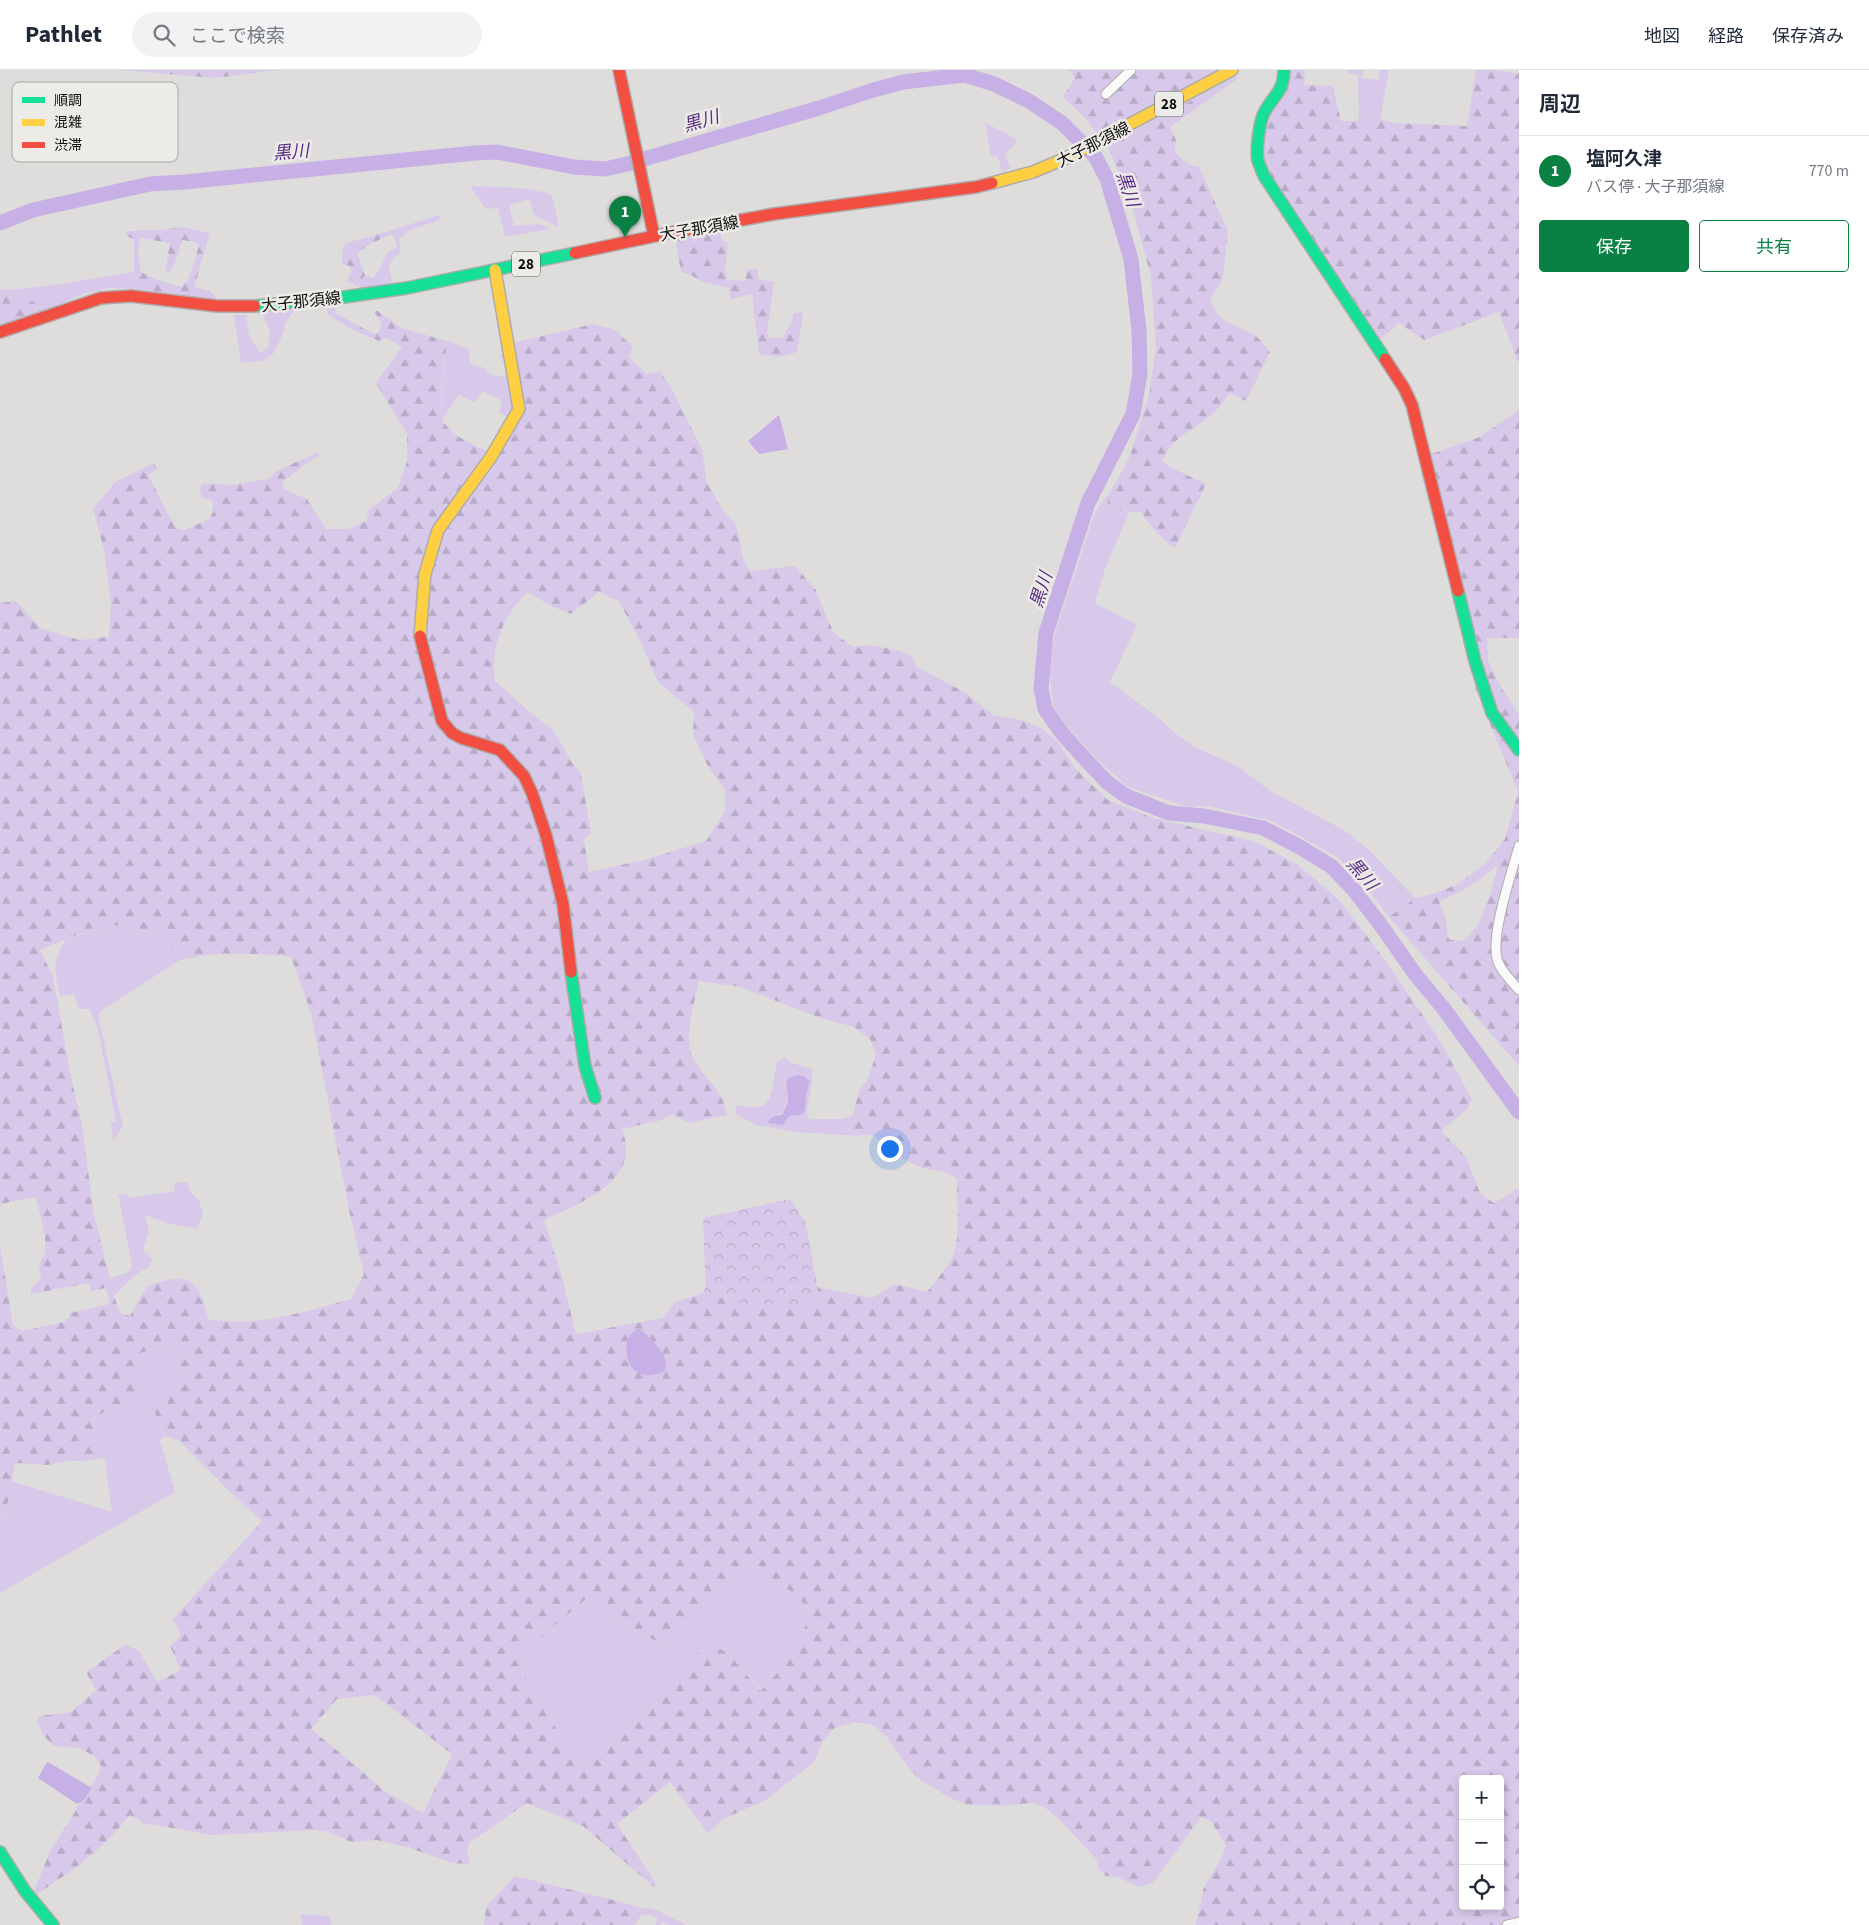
<!DOCTYPE html>
<html lang="ja">
<meta charset="utf-8">
<style>
body{margin:0;font-family:"Source Sans 3","Noto Sans JP",sans-serif;background:#f2f2f3;color:#1f2937}
.controls{position:absolute;right:15px;bottom:15px;display:grid;overflow:hidden;border-radius:5px;box-shadow:0 2px 8px #0003}
.controls button{width:45px;height:45px;display:grid;place-items:center;padding:0;border:0;border-bottom:1px solid #e0e1e3;background:#fff;color:#1f2937;font:25px sans-serif}
.you{position:absolute;left:889px;top:1078px;width:18px;height:18px;margin:-12px;border:4px solid #fff;border-radius:50%;background:#1a73e8;box-shadow:0 0 0 8px #1a73e833}
.badge{display:grid;place-items:center;width:32px;height:32px;border-radius:50%;background:#0b8043;color:#fff;font-size:16px;font-weight:700}
.pin{position:absolute;translate:-50% -41px;filter:drop-shadow(0 1px 2px #0008)}
.pin::after{content:'';position:absolute;top:26px;width:18px;height:15px;background:inherit;clip-path:polygon(0 0,100% 0,50% 100%)}
.list{margin:0;padding:0;list-style:none}
h2{display:flex;justify-content:space-between;align-items:center;height:65px;margin:0;padding:0 20px;font-size:21px}
h2 small{font-size:16px;font-weight:400;color:#747a83}
.list li{display:grid;grid-template-columns:32px 1fr auto;gap:15px;align-items:center;box-sizing:border-box;height:70px;padding:0 20px;border-top:1px solid #e0e1e3}
.list b{display:block;font-size:19px;white-space:nowrap}
.list p{margin:0;font-size:16px;white-space:nowrap;color:#747a83}
.list em{font-size:16px;font-style:normal;color:#747a83}
.actions{display:flex;gap:10px;padding:15px 20px}
.actions a{flex:1;padding:11px 0;border:1px solid #0b8043;border-radius:5px;text-align:center;font-size:18px;color:#0b8043}
.actions .main{background:#0b8043;color:#fff}
.icon{flex:none;width:28px;height:28px;fill:none;stroke:currentColor;stroke-width:2;stroke-linecap:round;stroke-linejoin:round}
.map{position:relative;flex:none;width:1519px;height:1855px;overflow:hidden}
header{display:flex;align-items:center;gap:30px;box-sizing:border-box;height:70px;padding:0 25px;background:#fff;border-bottom:1px solid #e0e1e3}
header strong{font-size:24px}
nav{display:flex;gap:28px;margin-inline-start:auto;font-size:18px}
.search{width:350px;height:45px;background:#f2f2f3;display:flex;align-items:center;gap:12px;box-sizing:border-box;padding:0 18px;border-radius:28px;color:#747a83;font-size:19px}
main{display:flex}
aside{flex:1;background:#fff}
.map>svg:first-child{display:block}
</style>
<header>
<strong>Pathlet</strong>
<div class="search"><svg class="icon" aria-label="search" viewBox="0 0 24 24"><circle cx="10" cy="10" r="6"/><path d="M15 15l6 6"/></svg>ここで検索</div>
<nav><a>地図</a><a>経路</a><a>保存済み</a></nav>
</header>
<main>
<div class="map">
<svg width="1519" height="1855" viewBox="0 0 1519 1855">
<defs>
<pattern id="forest-firs" width="22" height="20" patternUnits="userSpaceOnUse" patternTransform="scale(1.25)"><rect width="22" height="20" fill="#d8c9ea"/><path d="M5 1l3.5 6h-7zM16 11l3.5 6h-7z" fill="#b8abc7"/></pattern>
<pattern id="park-crowns" width="20" height="18" patternUnits="userSpaceOnUse" patternTransform="scale(1.25)"><rect width="20" height="18" fill="#d8c9ea"/><path d="M2 6a3 3 0 1 1 6 0M12 15a3 3 0 1 1 6 0" fill="none" stroke="#b8abc7"/></pattern>
</defs>
<rect width="100%" height="100%" fill="#dfdddb"/>
<path fill="#d8c9ea" fill-rule="evenodd" d="M1347 0H1363L1362 8 1378 10 1380 0H1389L1380 50 1359 46 1358 5 1347 3Z
M985 53 1008 64 1016 70V73L1005 84 1010 96 1009 99 1002 102 998 87 991 86Z
M470 116C497 117 527 116 552 125L559 157 534 145 529 129 509 135 514 156 539 154 550 159 505 167 498 138 486 139Z
M439 145 440 150 410 160 399 169 401 182C388 192 388 195 392 211 381 217 368 221 357 216L365 205 373 208 381 197 386 184 398 176 393 165H389V161Z
M134 202 131 210 135 219 109 218 83 224 38 244 33 232 8 220 53 215Z
M295 240 286 252 283 264 273 284 262 291 241 293 234 245H246L249 265 260 283 268 277 270 262 262 243Z
M447 271 469 279 470 294 485 298 491 305 505 307 509 295 516 338 509 348 499 343 502 331 483 321 475 332 459 325 442 349V322Z
M1107 426 1108 434 1120 441H1130L1105 499 1095 533 1137 555 1110 612 1159 648 1176 664 1197 678 1237 696 1272 722 1344 760 1370 781 1415 828 1389 847 1362 812 1337 787 1272 751 1208 736 1187 737 1128 717 1099 691 1065 654 1053 636 1049 599 1055 563 1095 442Z
M114 855 163 865 180 890 102 940 98 946 123 1056 113 1071 111 1054 116 1051 98 959 90 939H79L74 924 60 926C54 901 52 892 66 869Z
M785 987 792 993 812 999C814 1014 807 1030 807 1046L810 1049H843L844 1054 849 1060 861 1066 795 1062 756 1055 737 1045 735 1035C758 1039 769 1041 773 1015 774 1007 776 999 777 991ZM792 1006 810 1011 806 1026 805 1041 789 1046 786 1052 777 1044H783L788 1026 785 1015Z
M187 1112 191 1123 199 1130 203 1144 197 1159 171 1154 145 1145 149 1160 143 1181 152 1189 150 1197C135 1202 125 1216 114 1226L109 1208 129 1202 132 1196 118 1124H126L129 1128 175 1121 174 1113Z
M183 1272 178 1301 180 1317 157 1357 165 1366 160 1370 175 1422 0 1523V1460L6 1445 11 1411 112 1442 105 1389 103 1388 94 1347 125 1333 136 1285 151 1279Z
M751 1496 798 1525 811 1544 790 1589 762 1621 726 1581 656 1622 622 1660 578 1696 515 1589 587 1528 625 1558 662 1573Z
M649 1838 657 1840 686 1855H670L662 1852 661 1855H656L657 1848 649 1844 640 1846 645 1839Z
M301 1844 330 1846 331 1855H302Z"/>
<path fill="url(#forest-firs)" fill-rule="evenodd" d="M121 0H278L215 8Z
M1069 0H1222L1098 65 1085 48 1063 27 1075 8Z
M1286 0H1305L1304 15 1333 16 1341 51H1357L1359 46 1395 53 1467 56 1476 0H1496L1519 4V295L1499 242 1424 270 1399 253 1377 272 1260 90 1266 42Z
M1237 6V9L1170 57 1176 70 1175 81 1180 88 1193 96 1199 97 1228 161 1223 208 1210 229C1213 236 1216 244 1223 249 1243 263 1253 257 1270 282L1246 331 1230 323C1222 333 1216 343 1205 350 1188 363 1170 369 1163 391L1172 398 1206 414 1175 478C1160 467 1150 456 1141 442L1120 441 1108 434 1107 426 1118 409 1130 386 1149 325 1156 277 1151 206 1130 129 1107 75Z
M182 157 210 163 194 217 210 221 218 230 135 219 131 210 134 202V169L126 166 127 161 161 160ZM140 168 170 173 165 201 170 202 176 190 182 170 195 172 199 176 188 210 181 217 155 209 141 202 138 183Z
M389 161V165L372 173 357 183 365 205 357 216 347 211 351 202 350 196 342 194 343 178 347 173Z
M720 161 722 171 728 172 725 202 727 210 745 211 748 199H758V209L774 212 767 263 770 268H782L790 255 794 243 803 242 797 282 780 287 759 284 752 224 731 229 729 218 702 212 693 206 681 202 676 174 678 169Z
M0 219 8 220 34 232 38 244 0 256Z
M335 237 337 244 374 264 379 261 382 255 374 241H378L401 258 447 271C445 288 438 336 443 350 448 363 475 377 488 381L516 338 509 291 500 288 503 282 516 272 593 254 615 260 633 277 629 287 646 304 660 301 672 319 702 380 707 413 722 439 736 455 743 488 750 501 795 496 816 520 825 543 834 563 853 577 871 575 901 581 912 587 917 597 964 622 993 645 1024 651 1043 659 1057 671 1076 699 1108 730 1153 748 1253 771 1297 794 1338 829 1377 879 1437 966 1472 1029 1467 1039 1441 1061 1466 1087 1480 1123 1494 1133 1519 1118V1855H1196L1204 1817 1221 1789 1226 1776 1211 1751 1201 1747 1153 1813 1138 1817 1118 1807 1106 1806 1098 1799 1097 1790 1085 1777 1058 1748 1044 1737 1031 1733 1002 1736 969 1735 950 1728 919 1709 909 1698 886 1666 873 1655 856 1652 835 1658 823 1671 814 1692 766 1730 723 1749 708 1763 670 1712 617 1754 657 1815 654 1817 583 1756 527 1733 469 1773 467 1782 470 1793 468 1794 452 1793 410 1778 377 1770 351 1772 329 1762 316 1760 212 1765 144 1753 130 1745C100 1782 75 1799 37 1824L34 1821 50 1781 97 1707 101 1696 94 1686 80 1678 54 1676 44 1666 37 1653 39 1646 71 1642 96 1620 86 1602 125 1575 138 1580 158 1612 181 1600 170 1576 181 1565 173 1549 262 1451 229 1421 179 1370 165 1366 157 1357 155 1338 180 1317 178 1301 183 1272 151 1279 136 1285 139 1323 125 1333 94 1347 103 1388 82 1392 74 1390 47 1395 15 1393C10 1415 9 1439 0 1460V1176L13 1255 22 1261 64 1252 69 1248 70 1243 110 1234 106 1218 91 1221 89 1213 31 1224V1218L41 1209 39 1196 45 1182V1167L36 1127 0 1134V533L16 531 40 558 79 570 109 567 111 534 104 480 93 439 115 412 153 393 158 399 148 405 175 457 184 460 209 449 213 442 212 430 203 428 199 420 202 413 231 415 269 409 278 400 317 383 320 384 282 412 285 420 307 429 326 459H348L368 450 367 441 398 418 407 391V364L376 313 402 277 386 268 379 271 351 259 327 244V239ZM527 522 551 536 571 544 599 522 619 531 642 575 658 612 694 642 693 664 706 693 725 720V741L706 771 644 790 589 802 584 769 591 763 581 704 570 690 554 661 531 643 495 611C490 575 503 548 527 522ZM114 855 163 865 180 890C218 881 252 883 291 887L311 943 350 1145 364 1204 351 1229C304 1242 257 1258 208 1249 203 1224 195 1201 164 1211 159 1212 153 1213 149 1216 140 1224 136 1236 130 1246L120 1243 114 1226 93 1140 83 1060 69 997 53 906 40 880 71 867ZM699 911 740 917 823 949 854 957 870 969 876 985 867 1011 859 1020 853 1045 843 1049 844 1054C853 1064 861 1066 873 1065L905 1090 922 1098 945 1102 957 1109C956 1133 961 1161 954 1183 952 1192 934 1213 927 1222L895 1214 872 1228 807 1215 707 1213 704 1222 674 1233 663 1248 576 1264 561 1203 544 1150C570 1138 617 1120 625 1089 628 1078 625 1069 622 1059L662 1050 672 1044 688 1053 727 1045C724 1021 704 1008 693 988 683 968 694 933 699 911ZM639 1258C649 1269 671 1284 665 1301L659 1304 642 1305 627 1287C628 1276 627 1263 639 1258ZM751 1496 797 1525 811 1544 790 1589 761 1621 726 1581 705 1575 656 1622 622 1660 578 1696 515 1589 587 1528 625 1558 662 1573ZM375 1625 452 1684 423 1743 386 1722 346 1688 311 1659 337 1629ZM1463 1709H1500V1836H1463Z
M1519 340V568H1487L1488 590 1496 609 1519 645V996L1389 847 1415 828 1436 823 1458 814 1485 794 1505 769 1518 721 1476 621 1462 561 1422 405 1421 395 1428 385 1480 367ZM1498 795C1492 819 1483 857 1463 871L1450 870 1448 867 1446 850 1439 831 1458 823 1476 812Z
M515 1806 621 1832 645 1839 635 1855H484L486 1837Z"/>
<path fill="url(#park-crowns)" d="M790 1129 806 1153 818 1221 802 1239 767 1240 706 1224 703 1148Z"/>
<path fill="#c7b0e5" d="M779 345 788 379 759 384 748 371Z
M798 1005 804 1006 810 1011 806 1026 805 1041 801 1045 789 1046 783 1055 768 1053C773 1043 776 1048 783 1044 785 1039 788 1033 788 1027 787 1016 781 1008 798 1005Z
M639 1258C650 1268 671 1285 665 1301 626 1320 615 1269 639 1258Z
M48 1692 92 1718 83 1731 77 1734 38 1708 45 1695Z"/>
<g fill="none" stroke-linecap="round" stroke-linejoin="round">
<path stroke="#c7b0e5" stroke-width="15" d="M0 153 33 140 150 114 184 112 475 83 497 82 574 97 605 99 627 94 819 38 870 21 903 12 965 5 994 14 1029 31 1062 53 1095 86 1107 109 1131 189 1139 261 1140 304 1133 344 1088 433 1046 563 1041 618 1045 639 1061 662 1085 689 1107 712 1126 726 1169 743 1204 746 1263 758 1298 776 1331 796 1353 819 1380 854 1415 904 1444 939 1519 1042"/>
<defs>
<path id="street" d="M1106 24 1131 0
M1519 776C1512 803 1489 867 1498 892 1502 902 1512 912 1519 920
M1507 1855 1519 1852"/>
<path id="fast" d="M1284 0C1284 21 1274 25 1265 41 1259 51 1256 80 1258 91 1260 96 1262 101 1264 106L1385 289
M255 236 344 227 407 218 575 183
M1458 521 1475 591 1492 643 1519 680
M571 902 585 996 595 1028
M0 1782 25 1821 53 1855"/>
<path id="slow" d="M992 113 1033 102 1066 88 1232 0
M420 566 425 504 438 460 491 387 519 339 495 200"/>
<path id="jam" d="M619 0 654 166
M575 183 669 163 774 144 976 117 992 113
M0 262 101 228 131 226 217 236H255
M1385 289 1404 318 1412 335 1458 521
M420 566 442 651 452 663 461 668 500 680 524 706 532 723 546 765 563 834 571 902"/>
</defs>
<use href="#street" stroke="#adacab" stroke-width="11"/>
<use href="#fast" stroke="#adacab" stroke-width="14"/>
<use href="#slow" stroke="#adacab" stroke-width="14"/>
<use href="#jam" stroke="#adacab" stroke-width="14"/>
<use href="#street" stroke="#fafafa" stroke-width="9"/>
<use href="#fast" stroke="#16e098" stroke-width="11"/>
<use href="#slow" stroke="#ffcf43" stroke-width="11"/>
<use href="#jam" stroke="#f24e42" stroke-width="11"/>
</g>
<g text-anchor="middle" stroke-width="5" stroke-linejoin="round" paint-order="stroke">
<g fill="#edebe7" stroke="#50504d" stroke-width="1">
<rect x="1155" y="21.5" width="28" height="25" rx="4"/>
<rect x="512" y="181.5" width="28" height="25" rx="4"/>
</g>
<g font-size="15" font-weight="bold" fill="#0d0d0b">
<text x="1169" y="39">28</text>
<text x="526" y="199">28</text>
</g>
<g font-size="16" fill="#0d0d0b" stroke="#edebe7">
<text transform="translate(1093 74) rotate(-27)" y="6">大子那須線</text>
<text transform="translate(699 158) rotate(-10)" y="6">大子那須線</text>
<text transform="translate(301 231) rotate(-6)" y="6">大子那須線</text>
</g>
<g font-size="18" font-style="italic" fill="#5a2e87" stroke="#edebe7">
<text transform="translate(701 51) rotate(-16)" y="6">黒川</text>
<text transform="translate(291 82) rotate(-5)" y="6">黒川</text>
<text transform="translate(1128 119) rotate(71)" y="6">黒川</text>
<text transform="translate(1041 520) rotate(-72)" y="6">黒川</text>
<text transform="translate(1362 804) rotate(49)" y="6">黒川</text>
</g>
</g>
<rect x="12" y="12" width="166" height="80" rx="8" fill="#edebe7" stroke="#aaa8a5" stroke-width="1"/>
<rect x="22" y="27" width="23" height="6" fill="#16e098"/>
<rect x="22" y="49" width="23" height="7" fill="#ffcf43"/>
<rect x="22" y="72" width="23" height="6" fill="#f24e42"/>
<g font-size="14" fill="#0d0d0b">
<text x="54" y="35">順調</text>
<text x="54" y="57">混雑</text>
<text x="54" y="80">渋滞</text>
</g>
</svg>
<div class="controls">
<button>+</button>
<button>−</button>
<button><svg class="icon" aria-label="locate" viewBox="0 0 24 24"><circle cx="12" cy="12" r="6"/><path d="M12 2v4M12 18v4M2 12h4M18 12h4"/></svg></button>
</div>
<div class="you"></div>
<div class="pin badge" style="left:625px;top:167px">1</div>
</div>
<aside>
<h2>周辺<small></small></h2>
<ul class="list">
<li><span class="badge">1</span><div><b>塩阿久津</b><p>バス停 · 大子那須線</p></div><em>770 m</em></li>
</ul>
<div class="actions"><a class="main">保存</a><a>共有</a></div>
</aside>
</main>
